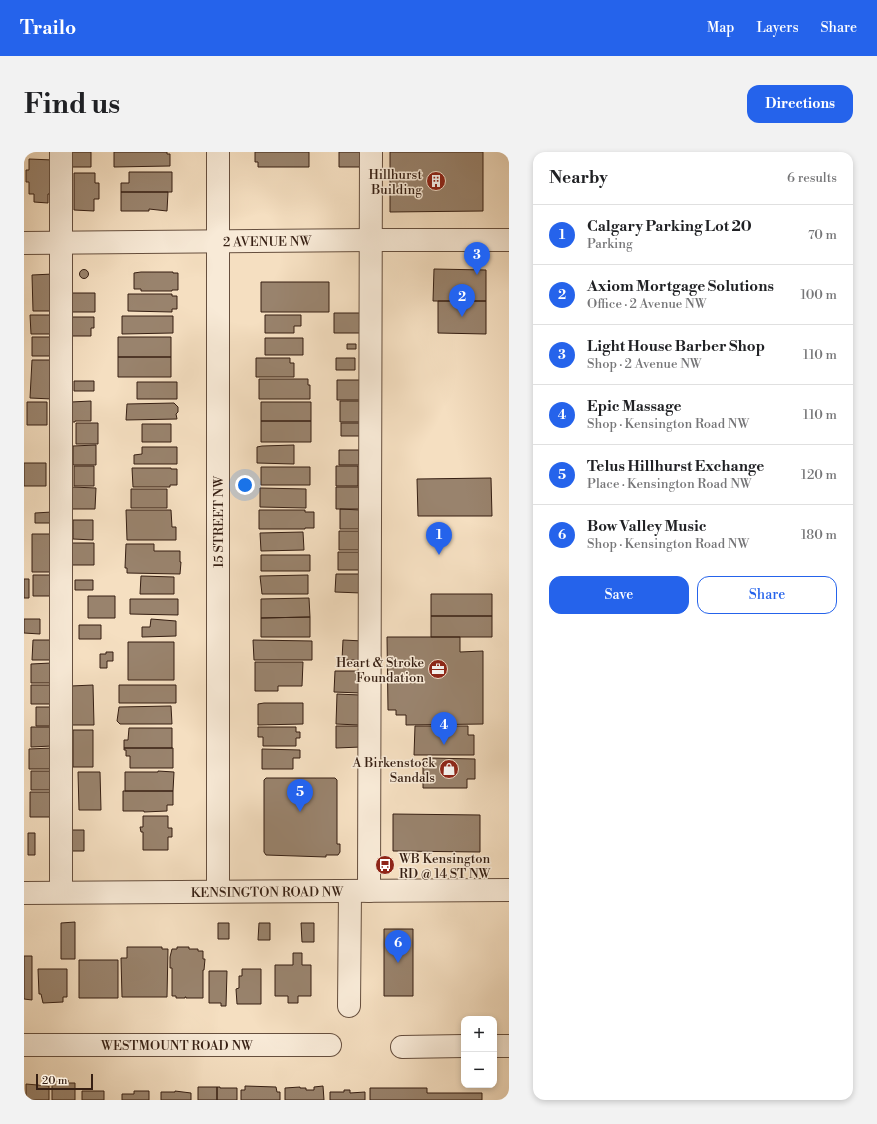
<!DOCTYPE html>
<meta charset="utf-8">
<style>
body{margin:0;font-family:"Libre Bodoni",serif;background:#f2f2f2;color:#202124}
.controls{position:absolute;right:12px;bottom:12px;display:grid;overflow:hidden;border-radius:8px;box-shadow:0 2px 6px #0003}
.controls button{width:36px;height:36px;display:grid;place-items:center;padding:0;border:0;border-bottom:1px solid #e0e0e0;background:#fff;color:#202124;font:20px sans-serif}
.scale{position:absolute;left:12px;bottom:10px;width:57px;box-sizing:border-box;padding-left:4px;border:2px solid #361f13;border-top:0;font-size:11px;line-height:14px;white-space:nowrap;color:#361f13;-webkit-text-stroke:3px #f8ead7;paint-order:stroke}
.you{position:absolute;left:221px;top:333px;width:14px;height:14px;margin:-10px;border:3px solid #fff;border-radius:50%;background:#1a73e8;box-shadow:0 0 0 6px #1a73e833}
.badge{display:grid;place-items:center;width:26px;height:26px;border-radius:50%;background:#2563eb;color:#fff;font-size:13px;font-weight:700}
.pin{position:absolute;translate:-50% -33px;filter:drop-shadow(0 1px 2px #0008)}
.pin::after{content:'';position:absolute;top:21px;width:14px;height:12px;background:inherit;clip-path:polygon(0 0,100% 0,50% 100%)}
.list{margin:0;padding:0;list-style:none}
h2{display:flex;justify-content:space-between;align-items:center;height:52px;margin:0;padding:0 16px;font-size:17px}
h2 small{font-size:13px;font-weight:400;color:#757577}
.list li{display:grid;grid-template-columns:26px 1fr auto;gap:12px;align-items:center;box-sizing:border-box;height:60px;padding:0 16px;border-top:1px solid #e0e0e0}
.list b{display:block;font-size:15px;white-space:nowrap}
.list p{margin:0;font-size:13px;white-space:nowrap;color:#757577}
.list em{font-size:13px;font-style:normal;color:#757577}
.actions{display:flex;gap:8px;padding:12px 16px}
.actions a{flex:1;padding:9px 0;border:1px solid #2563eb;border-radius:12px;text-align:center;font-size:14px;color:#2563eb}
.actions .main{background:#2563eb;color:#fff}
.map{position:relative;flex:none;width:485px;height:948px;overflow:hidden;border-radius:12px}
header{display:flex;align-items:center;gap:24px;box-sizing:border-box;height:56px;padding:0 20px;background:#2563eb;color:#fff}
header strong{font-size:19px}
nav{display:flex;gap:22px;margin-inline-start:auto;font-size:14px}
.intro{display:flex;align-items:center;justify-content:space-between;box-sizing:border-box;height:96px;padding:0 24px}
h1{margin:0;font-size:28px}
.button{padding:10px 18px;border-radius:12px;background:#2563eb;color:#fff;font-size:14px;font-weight:700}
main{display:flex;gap:24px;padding:0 24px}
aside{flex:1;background:#fff;border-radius:12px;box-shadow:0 2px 6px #0003}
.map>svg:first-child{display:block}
</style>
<header>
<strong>Trailo</strong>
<nav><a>Map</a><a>Layers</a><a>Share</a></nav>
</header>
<div class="intro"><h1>Find us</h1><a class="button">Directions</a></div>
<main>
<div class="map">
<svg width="485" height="948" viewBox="0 0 485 948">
<rect width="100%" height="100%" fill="#f5dfc1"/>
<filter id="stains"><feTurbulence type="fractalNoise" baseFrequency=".005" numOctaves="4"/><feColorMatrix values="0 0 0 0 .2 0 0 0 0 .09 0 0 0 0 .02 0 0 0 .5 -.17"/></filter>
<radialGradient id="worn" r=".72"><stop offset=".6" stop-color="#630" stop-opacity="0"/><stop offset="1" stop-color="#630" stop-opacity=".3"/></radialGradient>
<path fill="#99836d" stroke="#361f13" d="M48 0H67V15H48Z
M90 0H143V2H146V14L90 15Z
M231 0H285V15H234V10H231Z
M315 0H337V15H315Z
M366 0H459V59L366 60Z
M5 7 29 8V42H24V51L10 50V42H5V30H2V18H5Z
M105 20H148V40H97V31H105Z
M50 21H71V31H75V47H70V59L50 58Z
M97 40H144L143 59 125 57V59H97Z
M410 117 462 118V149H409Z
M55.5 122a4.5 4.5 0 1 1 9 0a4.5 4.5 0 1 1-9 0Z
M117 120H149V121H154V138H148V139H117V137H110V121Z
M29 122 30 159H9L8 123Z
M237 130H305V160H237Z
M48 141H71V160H48Z
M104 142H148V144H153V157H148V160L104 159Z
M414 149H462V182L414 181Z
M310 161H336V181H310Z
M6 163H29V182H7Z
M241 163H277V174H270V181H241Z
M98 164H149V181L98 182Z
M47 165H70V176H67V184H47Z
M8 185H29V204H8Z
M94 185H147V205H94Z
M241 186H279V203H241Z
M323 192H332V197H323Z
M94 205H147V225H94Z
M232 206H266V211H270V225H232Z
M312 206H331V218H312Z
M8 208H30L28 247 6 246Z
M235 227H284V233H286V247H235Z
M313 228H336V248H313Z
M50 229H70V239H50Z
M113 230H153V247H113Z
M67 249V269H51V270H48L47 250Z
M316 249H337V270H316Z
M3 250H23V273H3Z
M237 250H287V269H237Z
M150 251 154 255V260L152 262 153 267 102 268 103 252Z
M237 269H287V290H237Z
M52 271H74V292H52Z
M317 271H337V284H317Z
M118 272H147V290H118Z
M72 293V313H49V294Z
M270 293V312L233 311V295L238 294Z
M118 295H153V312H110V303L118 302Z
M315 298H335V313H315Z
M0 311H22V334H0Z
M50 314H70V334H50Z
M312 314H334V334H312Z
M237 315H286V333H237Z
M108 316H147V317H153V333H146V335H109Z
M467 326 468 364H394L393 327Z
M48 335 72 336 71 357H47Z
M312 335H336L335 357H312Z
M236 336 282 337V356L236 355Z
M107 337H143V356H107Z
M316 357 336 358V377H316Z
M102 358H147L148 375H152V388H103Z
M235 358H281V360H290V376H281V377H235Z
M28 360V371H11V361Z
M49 368H69V388L49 387Z
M315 379H338V398H315Z
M279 380 280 398 237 399 236 381Z
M8 382H30V420H8Z
M48 391H70V413H48Z
M102 392H130V399H156V410H157L156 422 103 421V416H101Z
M314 400H336V418H314Z
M237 403H286V419H237Z
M312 422H337V441L311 440Z
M9 423H30V444H9Z
M284 423V442H238L236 424Z
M117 424 150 425V442H116Z
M0 427H5V446H0Z
M51 428H69V438H51Z
M407 442H468V464H407Z
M64 444H91V466H64Z
M285 446 286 465 237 466V447Z
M106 447H154V463L106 462Z
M407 464H468V485H407Z
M286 465V485H237V466Z
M0 467H16V482L0 481Z
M127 467 152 469V484L118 485V475H126Z
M55 473H77V487H55Z
M363 485H436V500L459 499V572L382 573V563H372V558H364Z
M9 488H28V508H8Z
M229 488 288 489V508H230Z
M319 488 339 489V508H318Z
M104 490H150V528H104Z
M82 500H89V509H83V516H76V502H82Z
M231 510H279L278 534H254V539H231Z
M27 511 28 531H7V512Z
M311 519H338L337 541 310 540Z
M7 533H26V552H7Z
M69 533 70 573H47V534Z
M95 533H152V551H95Z
M313 542 336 543 335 573 312 572Z
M240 551H279V572L234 573V552Z
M147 554 148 572H96L93 569 95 555Z
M12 555H30V574H12Z
M312 574H337V595L312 596Z
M391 574H444V583H450V603H390Z
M7 575H28V594L7 595Z
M234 575H272V580H276V586H272V594H239V585H234Z
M105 576H148V596H100V588H104Z
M49 578H69V615H49Z
M28 596 29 617H5V597Z
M100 596H149V616H106V604H102V598H100Z
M238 597 276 598V606H269V617H238Z
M407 606 451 607V627H443V636H399V607Z
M7 619H29L28 638H7Z
M134 619 150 620 149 639H101V620H134Z
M54 620H76L77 658H55Z
M242 626H311L313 628V692H316V700L314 703H302V705L242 703 240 700V628Z
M99 639H149V653H143V659L120 660V659H99Z
M6 640H29V665H6Z
M369 662 456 663V700L369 699Z
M119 664H144V676H148V685H144V698H119V680H117L116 675H119Z
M48 678H60V699H48Z
M4 681H11V703H4Z
M51 770V807H37V771Z
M194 771H205V787H194Z
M235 771H246V788H234Z
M277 771H290V790H278Z
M360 777H389V844H360Z
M103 795H138V797H144L143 845H98L97 806H103Z
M153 795H165V797H174V799H179V807H181L180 818H179V846H162V845H161V846H152V844H148V816H146V805L148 797H153Z
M269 801H278V813H287V844H274V851H264V844H251V813H269Z
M0 804H8V848L0 847Z
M55 808H94V846H55Z
M14 817H43V845H39V850L19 851 17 842H15Z
M218 817H237V852H213L212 837 215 836V824H218Z
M185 819H203L202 854H197V851H185Z
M28 928H44V931H51V948H28Z
M2 932 25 934V948H2Z
M221 934 252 935 253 940H256V948H217V938H221Z
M299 934 300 948H261V936L276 935V936H282V938H290V935Z
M174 935H193V948H174Z
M193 935H196V936H213V948H193Z
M346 936H403V941H458V948H346Z
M320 938H326V941L341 940V948H306V940H320Z
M58 939H80V948H58Z
M110 939H125V948H98V942H110Z
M151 939 167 941V948H137V940H151Z"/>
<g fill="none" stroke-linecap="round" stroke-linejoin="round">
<defs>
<g id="minor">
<path id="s1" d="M0 91 347 88H485"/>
<path d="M194 739V0"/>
<path d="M345 739 347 0"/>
<path d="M37 740V0"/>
<path id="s2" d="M0 741 485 738"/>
<path d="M325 854 326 739"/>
<path id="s3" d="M0 893H306"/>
<path d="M470 894H485"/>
<path d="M378 895 440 894"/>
</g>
</defs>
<use href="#minor" stroke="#664f3e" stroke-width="24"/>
<use href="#minor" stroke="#f8ead7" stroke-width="22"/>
</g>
<defs>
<symbol id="building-disc" viewBox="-11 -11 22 22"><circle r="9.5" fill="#8f2418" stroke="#f8ead7"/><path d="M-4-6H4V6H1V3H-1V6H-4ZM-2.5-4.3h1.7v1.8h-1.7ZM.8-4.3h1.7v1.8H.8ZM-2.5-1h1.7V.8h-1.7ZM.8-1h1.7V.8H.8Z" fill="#fff"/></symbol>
<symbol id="office-disc" viewBox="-11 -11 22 22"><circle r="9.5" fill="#8f2418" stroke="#f8ead7"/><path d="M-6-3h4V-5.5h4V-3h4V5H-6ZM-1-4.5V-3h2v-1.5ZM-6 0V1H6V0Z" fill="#fff"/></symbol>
<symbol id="shop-disc" viewBox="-11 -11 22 22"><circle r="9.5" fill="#8f2418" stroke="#f8ead7"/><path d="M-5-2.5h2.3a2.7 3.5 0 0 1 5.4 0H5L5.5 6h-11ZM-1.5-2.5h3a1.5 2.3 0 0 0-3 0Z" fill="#fff"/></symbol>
<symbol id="bus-disc" viewBox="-11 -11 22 22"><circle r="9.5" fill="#8f2418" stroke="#f8ead7"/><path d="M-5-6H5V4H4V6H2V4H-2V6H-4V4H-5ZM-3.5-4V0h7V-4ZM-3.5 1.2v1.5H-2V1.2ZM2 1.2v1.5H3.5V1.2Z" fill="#fff"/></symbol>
</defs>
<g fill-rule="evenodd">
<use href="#building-disc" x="401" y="18" width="22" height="22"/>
<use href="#office-disc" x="403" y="506" width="22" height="22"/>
<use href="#shop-disc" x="414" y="606" width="22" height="22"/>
<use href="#bus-disc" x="350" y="702" width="22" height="22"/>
</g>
<g text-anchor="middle" stroke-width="3" stroke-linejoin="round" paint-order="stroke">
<g font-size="13" fill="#361f13" stroke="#f8ead7" text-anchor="end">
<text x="398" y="27">Hillhurst<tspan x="398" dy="15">Building</tspan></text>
<text x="400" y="515">Heart &amp; Stroke<tspan x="400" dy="15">Foundation</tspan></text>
<text x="411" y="615">A Birkenstock<tspan x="411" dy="15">Sandals</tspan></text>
<text x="375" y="711" text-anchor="start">WB Kensington<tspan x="375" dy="15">RD @ 14 ST NW</tspan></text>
</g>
<g font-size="13" fill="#361f13" stroke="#f8ead7">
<text dy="5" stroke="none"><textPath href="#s1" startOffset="243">2 AVENUE NW</textPath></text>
<text transform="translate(194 370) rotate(-90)" y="5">15 STREET NW</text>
<text dy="5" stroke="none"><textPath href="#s2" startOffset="243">KENSINGTON ROAD NW</textPath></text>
<text dy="5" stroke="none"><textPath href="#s3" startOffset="153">WESTMOUNT ROAD NW</textPath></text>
</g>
</g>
<rect width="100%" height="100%" filter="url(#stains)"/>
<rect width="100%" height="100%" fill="url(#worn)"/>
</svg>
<div class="controls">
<button>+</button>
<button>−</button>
</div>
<div class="scale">20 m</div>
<div class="you"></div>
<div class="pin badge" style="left:415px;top:403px">1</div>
<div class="pin badge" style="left:438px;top:165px">2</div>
<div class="pin badge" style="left:453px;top:123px">3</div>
<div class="pin badge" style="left:420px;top:593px">4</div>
<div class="pin badge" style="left:276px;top:660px">5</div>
<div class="pin badge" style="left:374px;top:811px">6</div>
</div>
<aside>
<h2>Nearby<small>6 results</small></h2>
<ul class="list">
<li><span class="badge">1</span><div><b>Calgary Parking Lot 20</b><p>Parking</p></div><em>70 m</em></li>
<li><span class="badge">2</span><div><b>Axiom Mortgage Solutions</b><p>Office · 2 Avenue NW</p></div><em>100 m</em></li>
<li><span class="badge">3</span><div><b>Light House Barber Shop</b><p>Shop · 2 Avenue NW</p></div><em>110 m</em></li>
<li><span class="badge">4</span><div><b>Epic Massage</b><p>Shop · Kensington Road NW</p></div><em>110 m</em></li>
<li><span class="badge">5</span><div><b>Telus Hillhurst Exchange</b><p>Place · Kensington Road NW</p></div><em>120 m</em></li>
<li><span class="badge">6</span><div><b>Bow Valley Music</b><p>Shop · Kensington Road NW</p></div><em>180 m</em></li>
</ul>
<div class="actions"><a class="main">Save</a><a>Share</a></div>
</aside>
</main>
